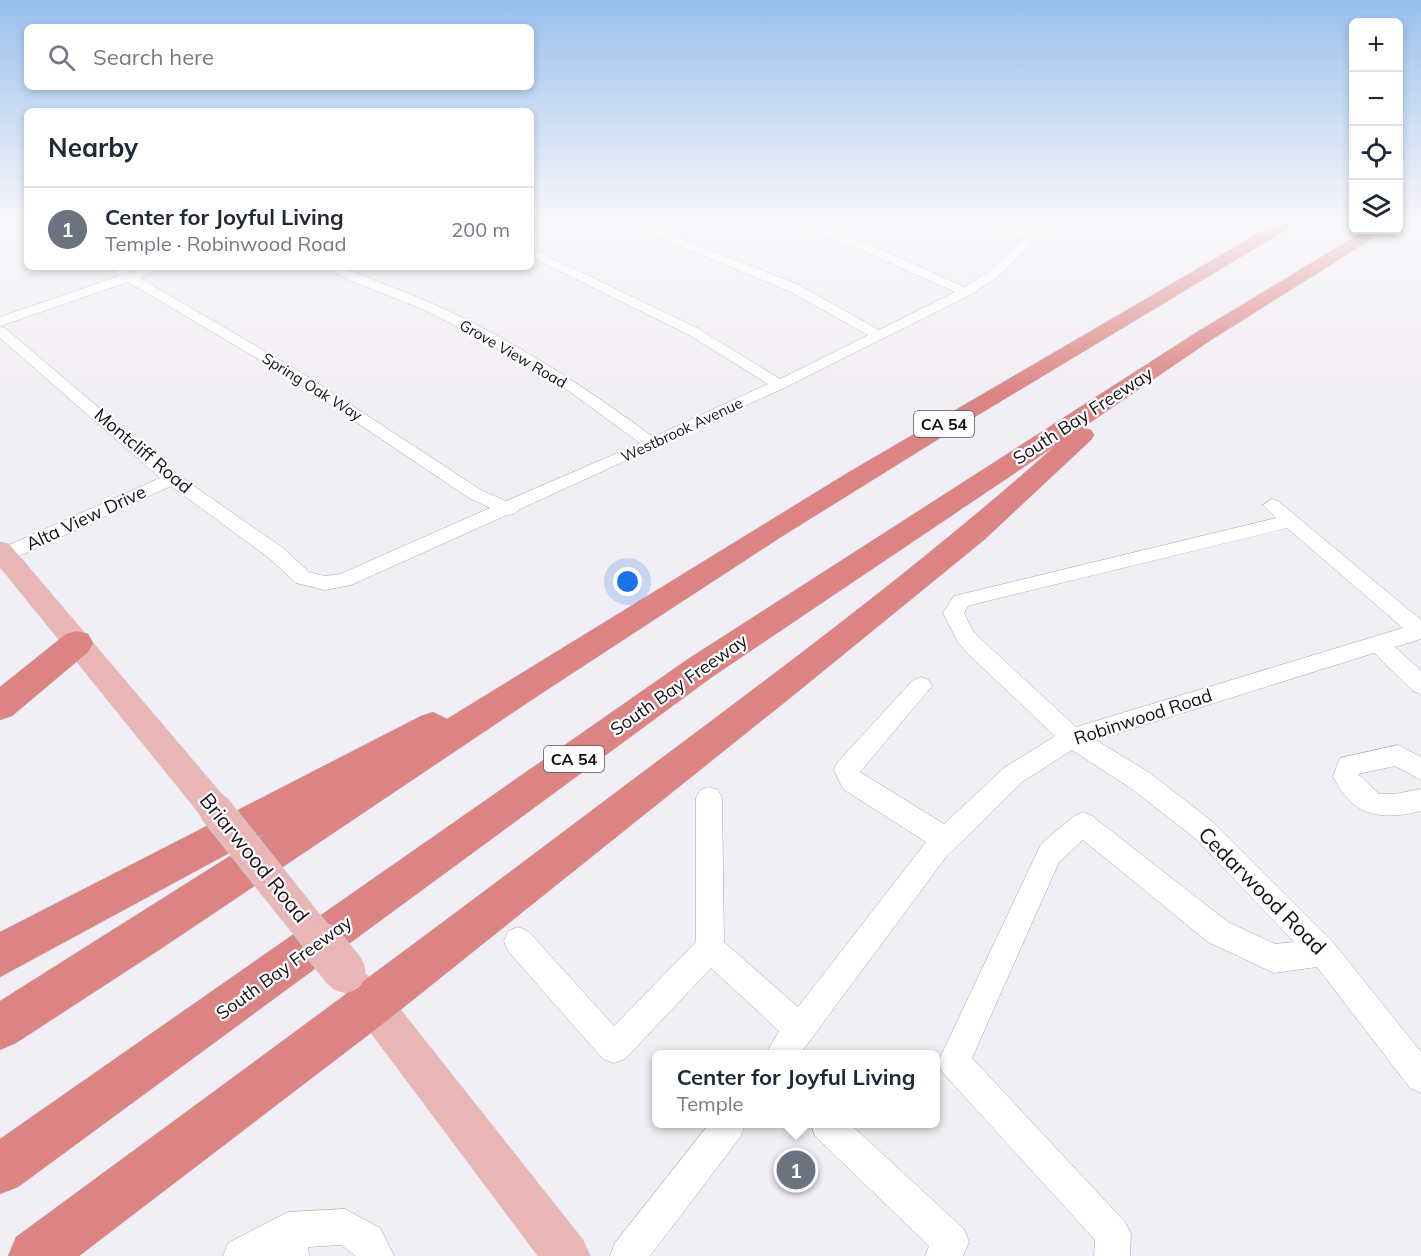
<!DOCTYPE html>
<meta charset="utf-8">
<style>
body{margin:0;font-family:Mulish,sans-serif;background:#f6f6f7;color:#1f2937}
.controls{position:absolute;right:18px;top:18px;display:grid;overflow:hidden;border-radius:9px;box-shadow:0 3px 9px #0003}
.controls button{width:54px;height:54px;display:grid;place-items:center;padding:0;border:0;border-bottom:2px solid #e0e1e3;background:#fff;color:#1f2937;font:30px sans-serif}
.you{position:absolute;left:628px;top:582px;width:21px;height:21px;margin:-15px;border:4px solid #fff;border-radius:50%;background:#1a73e8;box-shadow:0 0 0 9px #1a73e833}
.badge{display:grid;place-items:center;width:39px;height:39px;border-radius:50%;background:#2563eb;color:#fff;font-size:20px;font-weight:700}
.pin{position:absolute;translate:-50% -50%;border:3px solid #fff;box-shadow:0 2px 6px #0006}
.popup{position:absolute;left:652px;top:1050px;width:288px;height:78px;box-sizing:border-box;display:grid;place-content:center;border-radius:9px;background:#fff;filter:drop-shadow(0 2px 4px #0005);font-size:20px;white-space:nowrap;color:#747a83}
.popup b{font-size:22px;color:#1f2937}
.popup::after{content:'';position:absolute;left:50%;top:100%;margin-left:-12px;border:12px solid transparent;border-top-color:#fff}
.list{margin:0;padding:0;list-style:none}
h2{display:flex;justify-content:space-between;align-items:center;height:78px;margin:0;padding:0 24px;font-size:26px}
h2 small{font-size:20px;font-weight:400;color:#747a83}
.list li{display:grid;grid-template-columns:39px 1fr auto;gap:18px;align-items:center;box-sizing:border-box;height:84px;padding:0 24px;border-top:2px solid #e0e1e3}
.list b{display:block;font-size:22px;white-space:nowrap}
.list p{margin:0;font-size:20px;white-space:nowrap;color:#747a83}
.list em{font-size:20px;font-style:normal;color:#747a83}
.icon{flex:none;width:33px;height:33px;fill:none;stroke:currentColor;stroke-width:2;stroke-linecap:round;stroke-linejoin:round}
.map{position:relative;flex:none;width:1421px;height:1256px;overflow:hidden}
.search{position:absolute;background:#fff;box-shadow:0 3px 9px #0003;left:24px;top:24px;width:510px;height:66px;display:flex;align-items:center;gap:15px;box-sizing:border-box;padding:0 21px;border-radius:9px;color:#747a83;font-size:22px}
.panel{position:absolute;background:#fff;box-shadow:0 3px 9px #0003;left:24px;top:108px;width:510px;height:162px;border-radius:9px}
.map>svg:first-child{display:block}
</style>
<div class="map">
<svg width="1421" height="1256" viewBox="0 0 1421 1256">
<rect width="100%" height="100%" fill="#f2eef5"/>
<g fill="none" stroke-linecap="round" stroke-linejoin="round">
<defs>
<path id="minor" d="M0 219 27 226V233L0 225Z
M619 219H633L799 285 879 330 955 292 868 253 783 221 782 219H796L876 247 964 287 987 273 1024 239 959 221 958 219H974L1030 233 1046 219H1058L995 279 970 295 784 388 518 510 515 514 507 515 351 585 325 590 296 583 269 558 171 486 11 560H0V549L160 478 0 338V327L5 328 178 475 283 548 309 572 325 576 340 574 490 508 469 498 292 379 128 282 0 326V317L119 276 109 267H123L130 273 146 267H164L140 278 302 373 481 490 506 501 640 443 566 389 480 338 420 308 349 280 325 267C347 267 365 277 386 285 482 320 571 376 653 437L768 384 689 335 531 257V248L699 329 780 379 868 335 789 291 620 221Z
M1272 499 1278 501 1421 620V639L1395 647 1421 671V694L1413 691 1374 653 1096 740 1150 773 1214 823 1333 942 1421 1052V1093L1410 1088 1317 967 1274 973 1208 942 1083 840 1059 862 972 1058 1125 1222 1131 1234 1130 1256H1094L1095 1240 943 1073 938 1062 1041 844 1074 816 1083 812 1092 816 1228 922 1275 944 1294 942 1196 839 1132 789 1072 750 1022 782 946 857 800 1054H766L779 1031 711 968 625 1059 614 1063 603 1059 508 951 504 941 508 931 518 927 528 931 614 1026 696 942V798L700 790 709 787 718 790 722 798 724 942 798 1007 926 842 843 789 834 770 837 763 913 680 921 677 929 680 932 686 860 772 944 824 1004 768 1055 736 967 653 958 642 943 613 954 596 1276 518 1263 505ZM1287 528 1403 628 1076 727 983 641 973 631 964 613 968 606 979 603Z
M1398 745 1421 757V780L1395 766 1358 774 1379 794H1395L1421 789V811C1381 821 1352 817 1333 776L1340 758Z
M709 1124H745L741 1136 650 1256H610L615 1243Z
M811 1124H850L964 1229 969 1242 963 1256H925L929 1246 815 1136Z
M345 1209 380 1228 394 1256H356L341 1245 308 1247 309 1256H223L228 1243 288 1212Z"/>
<path id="major" d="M0 542 9 544 225 798 230 808 225 818 214 822 203 818 0 567Z
M364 974 377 980 583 1240 590 1256H538L351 1006 345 993 351 980Z"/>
<path id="highway" d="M1283 219H1304L953 430 781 537 536 697 165 946 16 1043 0 1050V1001L268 832 0 977V932L421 716 433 712 447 719 849 472Z
M1366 230H1386L1211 340 1082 428 1091 430 1094 435 1091 440 984 540 795 694 389 1019 79 1256H8L16 1237C219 1088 422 939 623 787 770 677 918 568 1055 446L712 677 18 1187 0 1194V1139L688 659 1197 332Z
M77 631 88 634 93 643 88 652 12 716 0 720V687L66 634Z"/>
</defs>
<use href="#minor" stroke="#aba6ad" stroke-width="1"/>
<use href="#major" stroke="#cbcacb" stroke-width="1"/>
<use href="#highway" stroke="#cbcacb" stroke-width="1"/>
<use href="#minor" fill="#fff" fill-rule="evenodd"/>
<use href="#major" fill="#eab5b5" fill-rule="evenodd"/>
<use href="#highway" fill="#dc8483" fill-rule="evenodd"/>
<defs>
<path id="major-bridge-far1" d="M214 808 323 945"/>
<path id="major-bridge" d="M322 943 345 972"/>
</defs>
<use href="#major-bridge-far1" stroke="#cbcacb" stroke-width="34" stroke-linecap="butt"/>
<use href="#major-bridge" stroke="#cbcacb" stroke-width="43" stroke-linecap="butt"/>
<use href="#major-bridge-far1" stroke="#eab5b5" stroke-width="32"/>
<use href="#major-bridge" stroke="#eab5b5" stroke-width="41"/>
</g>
<linearGradient id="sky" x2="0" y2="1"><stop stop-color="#98c0ee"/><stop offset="0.56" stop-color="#f9f7fa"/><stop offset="1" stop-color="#f9f7fa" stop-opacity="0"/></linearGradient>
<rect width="1421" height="394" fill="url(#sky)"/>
<g text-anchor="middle" stroke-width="4.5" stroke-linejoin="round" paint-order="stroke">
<g font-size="15" fill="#121013" stroke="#fefcff">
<text transform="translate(513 354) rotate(30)" y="5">Grove View Road</text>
<text transform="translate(312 387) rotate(32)" y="5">Spring Oak Way</text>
<text transform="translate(682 430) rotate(-25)" y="5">Westbrook Avenue</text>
</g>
<g fill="#fefcff" stroke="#59575a" stroke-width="1.5">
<rect x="914" y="411" width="60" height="26" rx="4.5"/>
<rect x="544" y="746" width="60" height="26" rx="4.5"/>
</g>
<g font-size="16" font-weight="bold" fill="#121013">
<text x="944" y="430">CA 54</text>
<text x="574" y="765">CA 54</text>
</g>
<g font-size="18" fill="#121013" stroke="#fefcff">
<text transform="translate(1083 416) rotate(-33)" y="6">South Bay Freeway</text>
<text transform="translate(143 451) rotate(40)" y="6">Montcliff Road</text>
<text transform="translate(86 518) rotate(-25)" y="6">Alta View Drive</text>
<text transform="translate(679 685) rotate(-35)" y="6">South Bay Freeway</text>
<text transform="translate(1143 717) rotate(-18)" y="6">Robinwood Road</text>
<text transform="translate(284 968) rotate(-36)" y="6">South Bay Freeway</text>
</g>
<g font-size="21" fill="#121013" stroke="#fefcff">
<text transform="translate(254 858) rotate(51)" y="7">Briarwood Road</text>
<text transform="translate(1262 891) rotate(45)" y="7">Cedarwood Road</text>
</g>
</g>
</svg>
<div class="controls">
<button>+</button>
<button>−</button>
<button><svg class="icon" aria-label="locate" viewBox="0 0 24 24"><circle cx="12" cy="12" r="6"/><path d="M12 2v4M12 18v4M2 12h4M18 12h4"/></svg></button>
<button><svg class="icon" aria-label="layers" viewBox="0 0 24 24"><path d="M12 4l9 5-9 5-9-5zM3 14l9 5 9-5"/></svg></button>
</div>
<div class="you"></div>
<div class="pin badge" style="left:796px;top:1170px;background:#6b7280">1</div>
<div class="popup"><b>Center for Joyful Living</b>Temple</div>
<div class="search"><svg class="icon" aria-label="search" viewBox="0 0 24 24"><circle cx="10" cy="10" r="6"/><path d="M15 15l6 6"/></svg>Search here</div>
<section class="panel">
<h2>Nearby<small></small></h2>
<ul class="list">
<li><span class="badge" style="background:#6b7280">1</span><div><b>Center for Joyful Living</b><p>Temple · Robinwood Road</p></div><em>200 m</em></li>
</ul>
</section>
</div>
